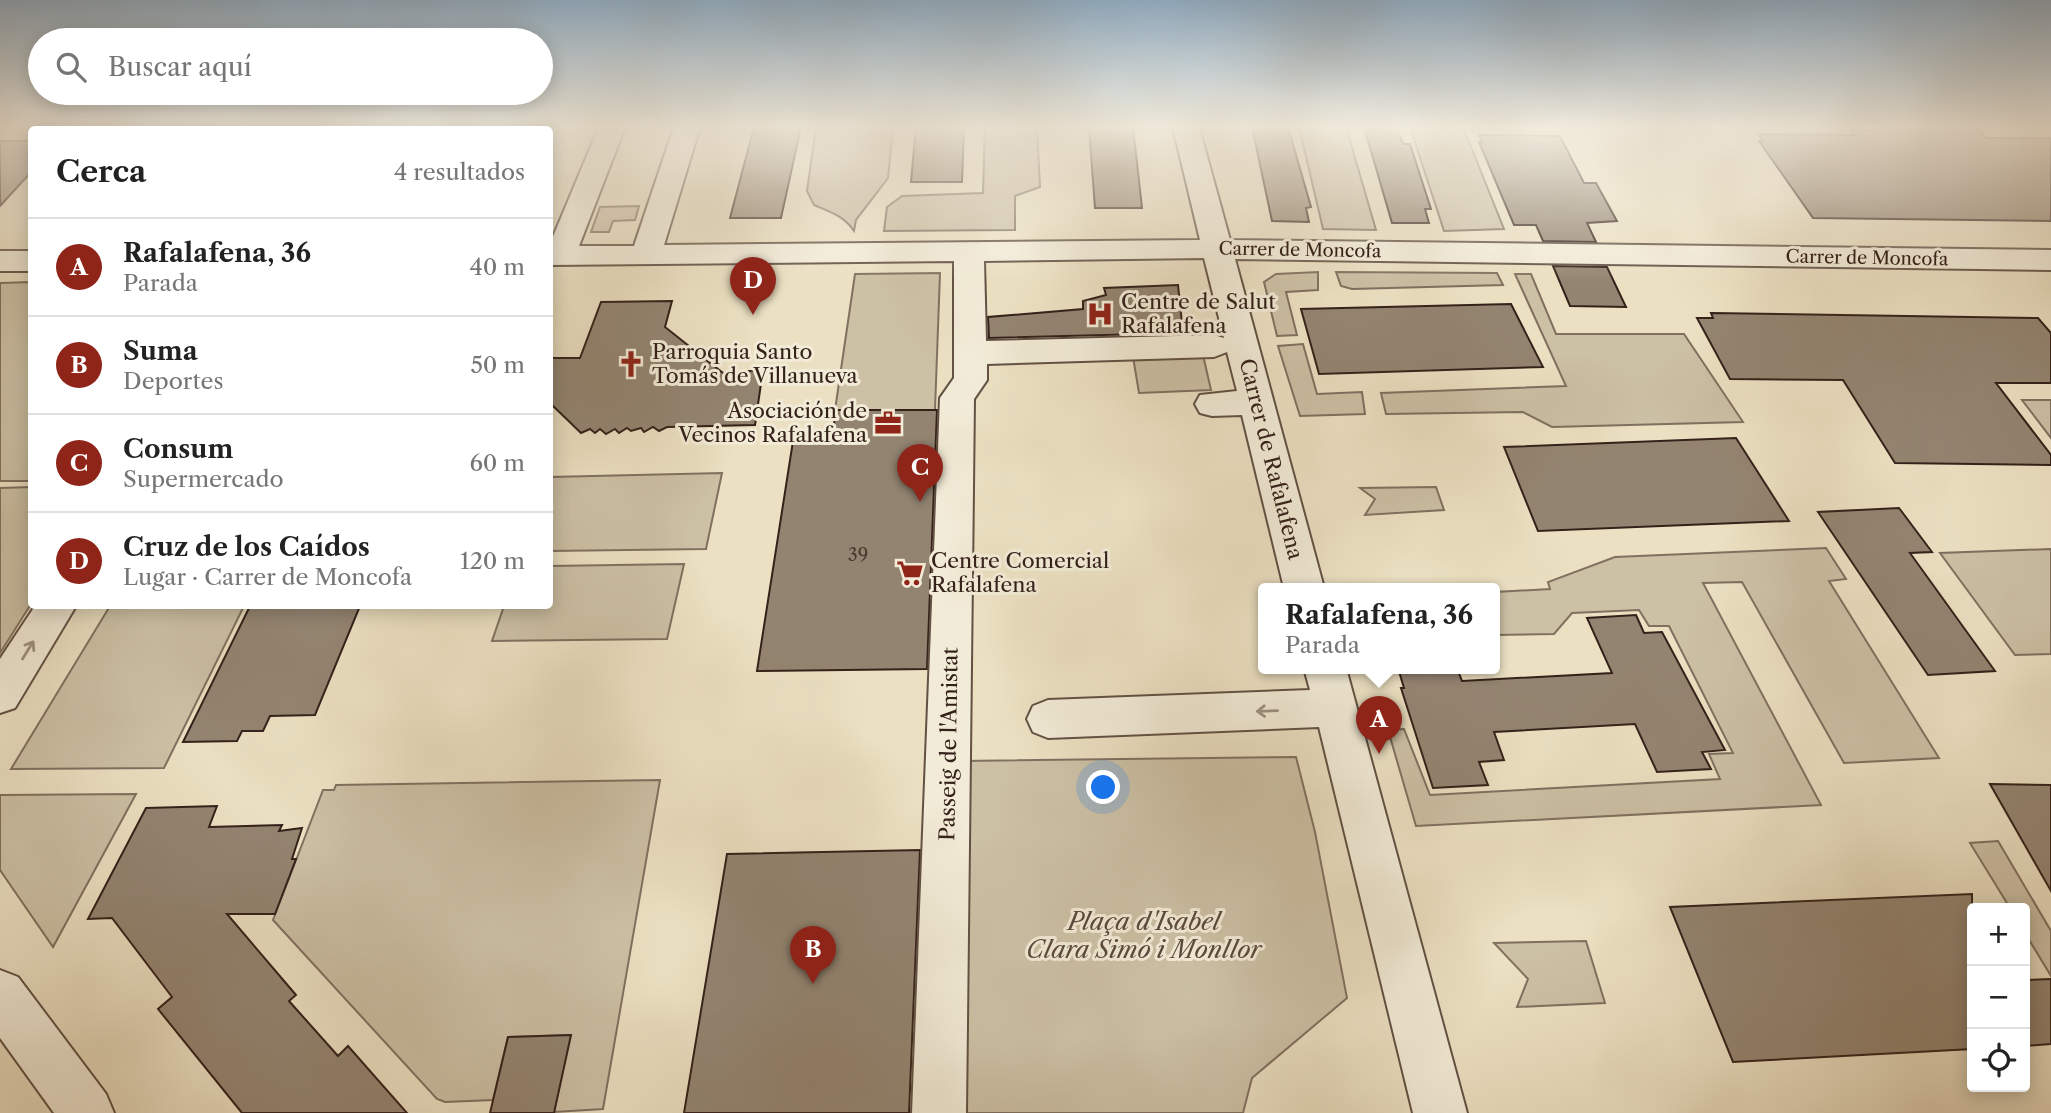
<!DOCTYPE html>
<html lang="es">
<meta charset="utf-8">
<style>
body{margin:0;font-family:"Libre Caslon Text",serif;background:#f6f6f6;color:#222}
.controls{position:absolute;right:21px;bottom:21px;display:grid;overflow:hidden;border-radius:7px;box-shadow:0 4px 18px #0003}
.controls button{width:63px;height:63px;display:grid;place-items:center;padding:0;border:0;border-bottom:2px solid #e0e0e0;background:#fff;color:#222;font:35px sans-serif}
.you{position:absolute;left:1104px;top:788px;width:24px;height:24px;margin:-18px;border:5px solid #fff;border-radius:50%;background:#1a73e8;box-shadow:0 0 0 10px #1a73e833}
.badge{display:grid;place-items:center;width:46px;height:46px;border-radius:50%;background:#8f2418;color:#fff;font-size:23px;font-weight:700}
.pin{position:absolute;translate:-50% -58px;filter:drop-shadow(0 2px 4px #0008)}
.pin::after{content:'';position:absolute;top:37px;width:24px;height:21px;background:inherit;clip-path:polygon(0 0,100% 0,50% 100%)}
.popup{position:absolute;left:1258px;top:583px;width:242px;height:91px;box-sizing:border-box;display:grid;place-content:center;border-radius:7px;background:#fff;filter:drop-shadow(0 2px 5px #0005);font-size:23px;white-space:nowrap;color:#767676}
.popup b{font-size:26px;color:#222}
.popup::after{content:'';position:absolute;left:50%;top:100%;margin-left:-14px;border:14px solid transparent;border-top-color:#fff}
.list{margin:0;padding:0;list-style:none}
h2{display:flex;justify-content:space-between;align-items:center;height:91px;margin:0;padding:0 28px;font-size:30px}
h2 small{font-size:23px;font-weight:400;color:#767676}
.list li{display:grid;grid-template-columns:46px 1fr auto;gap:21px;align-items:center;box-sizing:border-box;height:98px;padding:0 28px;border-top:2px solid #e0e0e0}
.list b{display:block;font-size:26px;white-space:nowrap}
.list p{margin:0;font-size:23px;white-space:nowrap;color:#767676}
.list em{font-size:23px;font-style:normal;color:#767676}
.icon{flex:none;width:38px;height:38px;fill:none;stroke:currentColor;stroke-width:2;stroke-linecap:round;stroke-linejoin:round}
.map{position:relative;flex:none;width:2051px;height:1113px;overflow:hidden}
.search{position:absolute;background:#fff;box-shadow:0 4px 18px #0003;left:28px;top:28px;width:525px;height:77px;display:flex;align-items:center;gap:18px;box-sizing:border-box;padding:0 24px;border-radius:38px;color:#767676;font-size:26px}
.panel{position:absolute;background:#fff;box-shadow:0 4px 18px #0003;left:28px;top:126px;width:525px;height:483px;border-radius:7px}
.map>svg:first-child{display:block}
</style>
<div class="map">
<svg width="2051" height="1113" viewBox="0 0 2051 1113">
<rect width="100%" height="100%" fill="#ebe0c2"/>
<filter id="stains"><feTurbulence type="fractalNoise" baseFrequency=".00286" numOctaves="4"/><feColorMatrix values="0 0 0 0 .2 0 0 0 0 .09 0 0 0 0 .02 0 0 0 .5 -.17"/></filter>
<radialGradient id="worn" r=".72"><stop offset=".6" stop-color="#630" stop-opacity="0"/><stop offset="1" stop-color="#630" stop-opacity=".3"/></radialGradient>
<path fill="#ccc0a5" stroke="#807060" stroke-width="2" d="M264 127H553L509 130 262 129Z
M816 127H893L888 178 856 220 854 231C844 216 830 212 814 205L807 191Z
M985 127H1037L1040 187 1015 196V230L884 231 887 207 902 196 983 193Z
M1299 127H1346L1376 230 1323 229Z
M1410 127H1463L1504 229 1444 231Z
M639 206 635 220 613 221 609 232H591L600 207Z
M1318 272V290L1286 292 1297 335 1277 336 1264 282 1276 274Z
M1336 272 1497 273 1503 285 1352 289 1341 286Z
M940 273 935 410H835L855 274Z
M1515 274H1531L1556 334H1684L1743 422 1552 427 1523 412 1386 414 1381 393 1566 386Z
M31 282V481H0V283Z
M1303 344 1317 394 1362 392 1365 414 1300 416 1278 346Z
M1203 355 1211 390 1139 393 1133 357Z
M2022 400H2051V438Z
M722 473 706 549 550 551V477Z
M31 487V604L0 653V488Z
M1436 487 1444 510 1365 515 1375 499 1360 488Z
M1826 548 1846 579 1829 581 1939 758 1844 763 1742 582 1703 583 1821 805 1416 826 1388 730 1404 729 1430 795 1720 779 1709 754 1733 753 1669 626H1649L1639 610 1572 613 1554 634 1496 635 1495 592 1550 589 1548 582 1615 557Z
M2051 549V654L2015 655 1940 553Z
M684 564 667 639 492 641 504 606H550V566Z
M110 606H244L164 768 11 769Z
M1296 757 1315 832 1347 998 1252 1078 1243 1113H966L963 761Z
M660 780 603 1109 554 1112 570 1035 508 1037 493 1100 445 1102 437 1099 273 920 323 790H334L336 785Z
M136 794 53 947 0 870V795Z
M1998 841 2051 931V976L2025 933V908H2010L1970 843Z
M1586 941 1605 1003 1517 1007 1528 979 1494 943Z"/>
<path fill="#938471" stroke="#34211a" stroke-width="2" d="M754 127H801L781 218H730Z
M916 127H964L962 182H911Z
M1089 127H1133L1142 208H1095Z
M1252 127H1288L1311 207 1306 208 1309 222 1272 221Z
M1364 127H1397L1403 144H1410L1431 209H1425L1429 223H1392Z
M1850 130H1979L1986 138H2051V221L1813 218 1759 141H1763L1758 134 1854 135Z
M1479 135 1560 136 1584 183H1596L1617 221 1587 223 1596 242 1543 241 1536 225H1514L1479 142 1483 143Z
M0 141H32V171L0 206Z
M1553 266 1607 267 1626 307 1570 306Z
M1178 285 1183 333 989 338 988 317 1083 309V301L1106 295 1104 288Z
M672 301 665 327 723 373 763 370 755 425 667 427 659 431 653 427 644 432 641 428 631 431 627 428 619 433 615 429 606 434 600 429 595 433 590 429 581 433 550 403V358H580L601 302Z
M1511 304 1543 367 1319 374 1301 309Z
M1711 313 2038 318 2051 333V383H1996L2051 455V465L1895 463 1843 380 1730 379 1697 318H1713Z
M835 410H937L927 669 757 671 793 441 833 440Z
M1736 438 1789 521 1538 531 1504 447Z
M1899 508 1932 552 1910 553 1995 671 1928 675 1818 512Z
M250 606H360L315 715 270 716 263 731H242L237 741 183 742Z
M1636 615 1644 633 1662 632 1725 750 1702 752 1711 769 1657 772 1635 724 1494 732 1504 760 1479 762 1488 785 1433 788 1401 688H1404L1398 668H1457L1462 681 1612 673 1587 618Z
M1990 784 2051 785V891Z
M217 806 209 827 282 825 279 831 302 828 292 859H296L275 914H227L296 995 289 1001 338 1056 348 1046 407 1113H242L158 1009 172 997 112 918 88 919 146 808Z
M920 850 909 1113H684L727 854Z
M1972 894V1049L1733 1062 1670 907Z
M2051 979V1044L2025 1046V980Z
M571 1035 554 1113H490L508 1037Z"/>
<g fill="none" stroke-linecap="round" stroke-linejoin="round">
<defs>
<path id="minor" d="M599 127H625L579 246H634L674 127H700L664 245 1200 240 1173 127H1199L1230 240 2051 250V270L1235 259 1324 588H1284L1242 415 1212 416 1200 413 1195 404 1200 395 1237 391 1227 352 1214 357 987 364V380L974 399 966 1113H912L940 398 954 378V261L550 265V244ZM1204 258 1224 338 1214 335 986 341 984 261Z
M0 251H32V271H0Z
M35 606H76L15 708 0 713V659Z
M1304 668H1346L1467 1113H1413L1319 727 1048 738 1033 732 1027 719 1033 706 1048 700 1310 690Z
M0 970 18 977 106 1094 114 1113H54L0 1038Z"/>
</defs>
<use href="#minor" stroke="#625144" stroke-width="4"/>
<use href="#minor" fill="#f2ebd7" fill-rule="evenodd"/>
</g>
<defs><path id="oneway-shaft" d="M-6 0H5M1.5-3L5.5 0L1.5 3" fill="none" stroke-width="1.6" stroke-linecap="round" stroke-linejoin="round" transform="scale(1.75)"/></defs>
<g stroke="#9c9082">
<use href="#oneway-shaft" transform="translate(28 650) rotate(-58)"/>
<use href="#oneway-shaft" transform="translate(1267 711) rotate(178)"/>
</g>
<linearGradient id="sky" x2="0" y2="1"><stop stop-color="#90acc2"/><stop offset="0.45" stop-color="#f6f1e4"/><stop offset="1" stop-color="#f6f1e4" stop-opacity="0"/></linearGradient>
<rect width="2051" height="283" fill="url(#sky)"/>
<defs>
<symbol id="hospital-bare" viewBox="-9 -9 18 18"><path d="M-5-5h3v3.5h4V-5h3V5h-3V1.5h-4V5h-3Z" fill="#8f2418" stroke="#f2ebd7" stroke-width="2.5" paint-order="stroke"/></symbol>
<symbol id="church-bare" viewBox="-9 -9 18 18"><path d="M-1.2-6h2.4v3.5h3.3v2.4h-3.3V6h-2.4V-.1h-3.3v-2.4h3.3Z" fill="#8f2418" stroke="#f2ebd7" stroke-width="2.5" paint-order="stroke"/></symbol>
<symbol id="office-bare" viewBox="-9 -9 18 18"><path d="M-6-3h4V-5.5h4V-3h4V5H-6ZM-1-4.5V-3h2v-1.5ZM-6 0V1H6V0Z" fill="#8f2418" stroke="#f2ebd7" stroke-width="2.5" paint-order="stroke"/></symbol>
<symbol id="supermarket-bare" viewBox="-9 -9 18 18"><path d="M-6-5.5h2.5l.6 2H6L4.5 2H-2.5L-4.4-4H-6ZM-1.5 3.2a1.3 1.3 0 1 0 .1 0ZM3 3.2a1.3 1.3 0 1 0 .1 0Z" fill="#8f2418" stroke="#f2ebd7" stroke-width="2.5" paint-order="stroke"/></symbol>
</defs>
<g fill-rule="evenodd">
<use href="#hospital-bare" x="1081" y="295" width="38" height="38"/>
<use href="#church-bare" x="612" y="345" width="38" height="38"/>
<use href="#office-bare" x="869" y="404" width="38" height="38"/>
<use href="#supermarket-bare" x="891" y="554" width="38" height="38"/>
</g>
<g text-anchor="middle" stroke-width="6" stroke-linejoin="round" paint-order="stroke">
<g font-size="18" fill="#34211a" stroke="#f2ebd7">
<text transform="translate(1300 250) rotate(1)" y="6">Carrer de Moncofa</text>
<text transform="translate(1867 258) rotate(1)" y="6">Carrer de Moncofa</text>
</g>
<g font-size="18" fill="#4c3a30">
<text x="858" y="561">39</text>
</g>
<g font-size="21" fill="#34211a" stroke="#f2ebd7" text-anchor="start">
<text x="1121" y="309">Centre de Salut<tspan x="1121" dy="24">Rafalafena</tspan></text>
<text x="652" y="359">Parroquia Santo<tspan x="652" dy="24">Tomás de Villanueva</tspan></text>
<text x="867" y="418" text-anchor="end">Asociación de<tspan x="867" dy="24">Vecinos Rafalafena</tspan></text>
<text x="931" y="568">Centre Comercial<tspan x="931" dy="24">Rafalafena</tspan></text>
</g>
<g font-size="21" fill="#34211a" stroke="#f2ebd7">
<text transform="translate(1271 459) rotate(76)" y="7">Carrer de Rafalafena</text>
<text transform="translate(949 744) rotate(-89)" y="7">Passeig de l'Amistat</text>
</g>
<g font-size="24" font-style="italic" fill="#5a493d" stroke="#f2ebd7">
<text x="1144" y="930">Plaça d'Isabel<tspan x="1144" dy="28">Clara Simó i Monllor</tspan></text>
</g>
</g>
<rect width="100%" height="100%" filter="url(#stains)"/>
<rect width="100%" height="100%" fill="url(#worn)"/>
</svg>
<div class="controls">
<button>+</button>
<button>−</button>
<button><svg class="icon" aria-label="locate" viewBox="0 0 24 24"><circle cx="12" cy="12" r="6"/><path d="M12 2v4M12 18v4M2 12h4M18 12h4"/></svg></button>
</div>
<div class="you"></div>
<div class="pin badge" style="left:1379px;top:754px">A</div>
<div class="popup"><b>Rafalafena, 36</b>Parada</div>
<div class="pin badge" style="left:813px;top:984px">B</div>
<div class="pin badge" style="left:920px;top:502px">C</div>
<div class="pin badge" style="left:753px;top:315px">D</div>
<div class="search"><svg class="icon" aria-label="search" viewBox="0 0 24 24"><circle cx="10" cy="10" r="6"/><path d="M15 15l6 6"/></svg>Buscar aquí</div>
<section class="panel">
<h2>Cerca<small>4 resultados</small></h2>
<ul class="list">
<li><span class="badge">A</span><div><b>Rafalafena, 36</b><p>Parada</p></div><em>40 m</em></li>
<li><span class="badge">B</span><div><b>Suma</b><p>Deportes</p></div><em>50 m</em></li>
<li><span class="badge">C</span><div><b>Consum</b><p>Supermercado</p></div><em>60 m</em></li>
<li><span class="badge">D</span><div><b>Cruz de los Caídos</b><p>Lugar · Carrer de Moncofa</p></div><em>120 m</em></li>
</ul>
</section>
</div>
